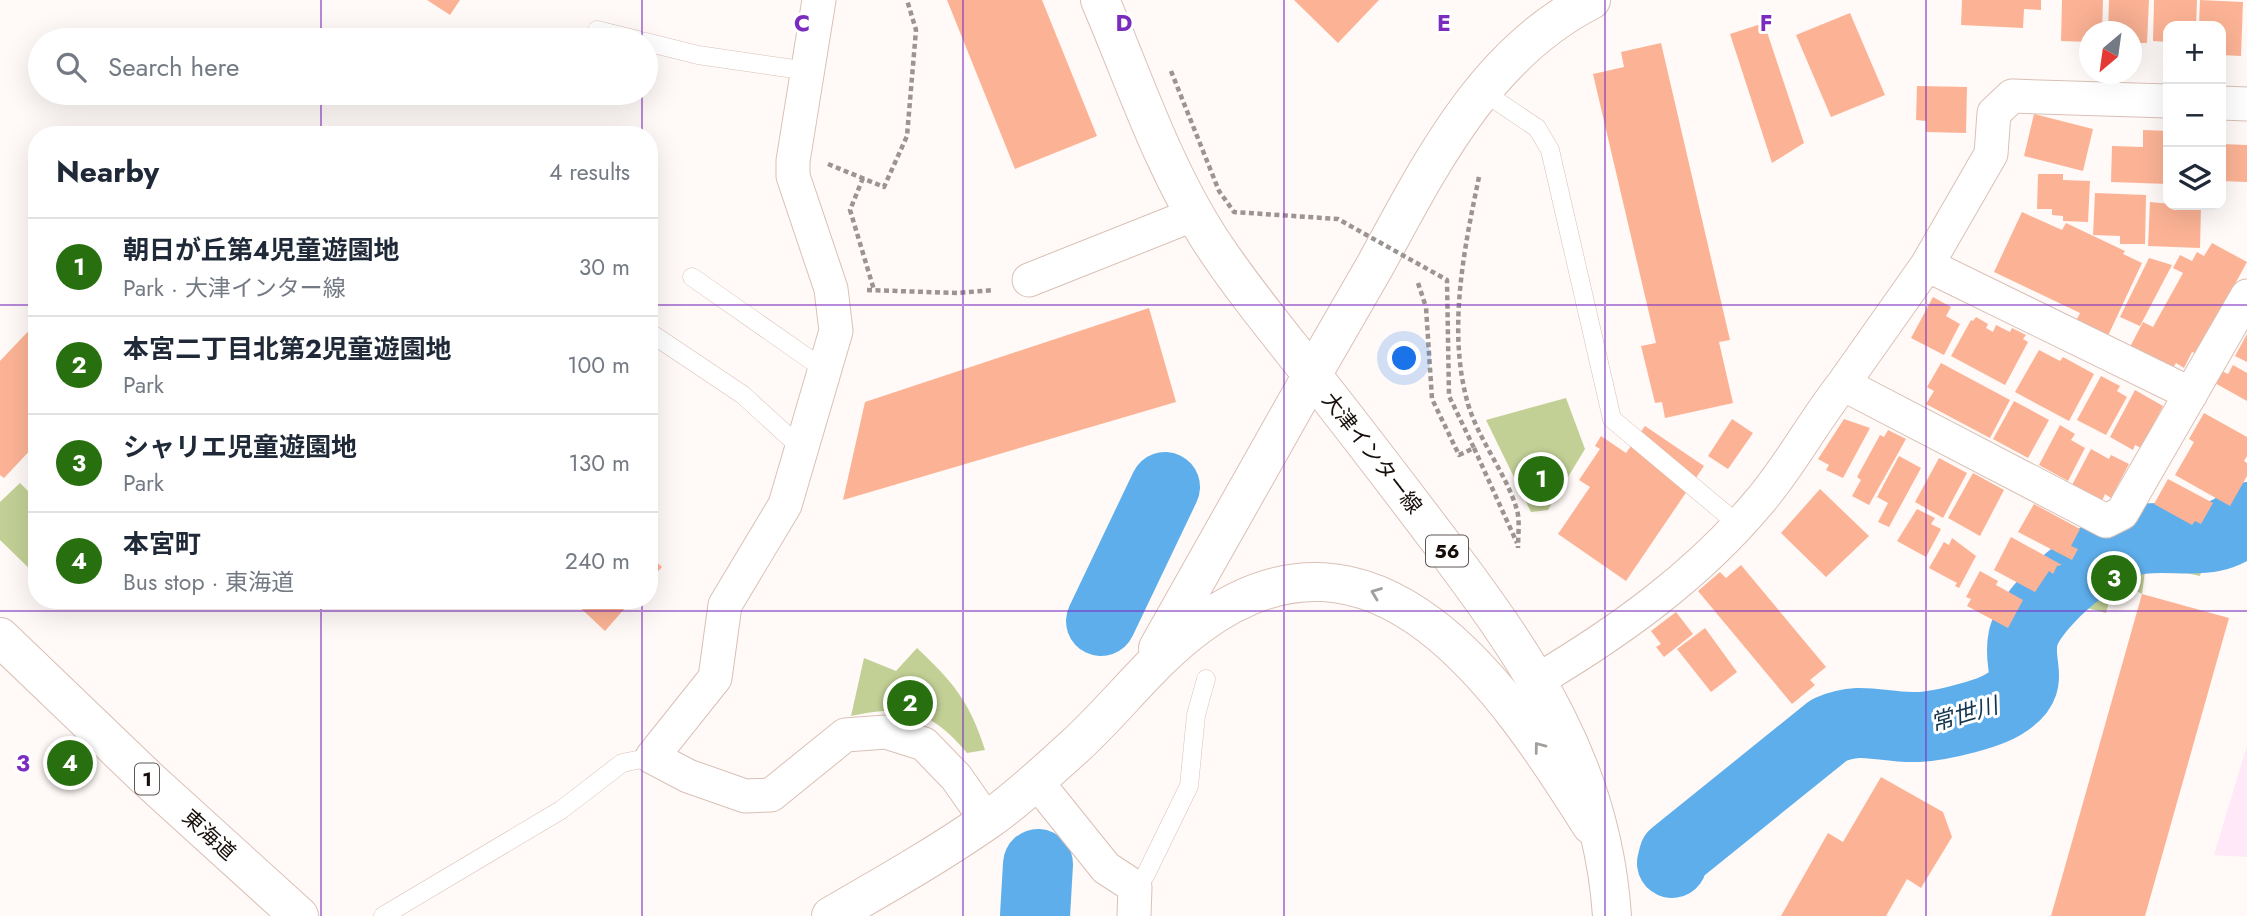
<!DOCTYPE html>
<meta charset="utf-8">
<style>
body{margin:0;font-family:Jost,"Noto Sans JP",sans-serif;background:#f6f6f7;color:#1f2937}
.controls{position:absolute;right:21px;top:21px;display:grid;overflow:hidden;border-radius:14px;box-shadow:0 7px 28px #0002}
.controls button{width:63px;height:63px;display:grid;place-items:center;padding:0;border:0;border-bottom:2px solid #e0e1e3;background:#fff;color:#1f2937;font:35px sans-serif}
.compass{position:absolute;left:2079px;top:21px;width:63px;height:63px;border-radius:50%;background:#fff;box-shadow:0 7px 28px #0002;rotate:209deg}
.you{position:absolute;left:1405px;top:359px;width:24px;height:24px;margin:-18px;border:5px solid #fff;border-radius:50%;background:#1a73e8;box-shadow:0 0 0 10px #1a73e833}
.badge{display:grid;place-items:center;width:46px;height:46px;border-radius:50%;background:#28700f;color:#fff;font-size:23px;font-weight:700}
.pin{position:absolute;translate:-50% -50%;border:4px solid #fff;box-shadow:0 2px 7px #0006}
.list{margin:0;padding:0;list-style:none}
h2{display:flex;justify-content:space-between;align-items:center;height:91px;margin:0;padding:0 28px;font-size:30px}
h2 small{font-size:23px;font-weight:400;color:#747a83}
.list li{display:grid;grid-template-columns:46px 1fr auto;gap:21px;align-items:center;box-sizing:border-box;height:98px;padding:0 28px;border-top:2px solid #e0e1e3}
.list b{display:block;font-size:26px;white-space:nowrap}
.list p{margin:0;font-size:23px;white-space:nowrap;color:#747a83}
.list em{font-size:23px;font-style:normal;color:#747a83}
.icon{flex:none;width:38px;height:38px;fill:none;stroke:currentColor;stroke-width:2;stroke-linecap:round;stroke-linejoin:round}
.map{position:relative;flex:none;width:2247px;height:916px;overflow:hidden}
.search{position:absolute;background:#fff;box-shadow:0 7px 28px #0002;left:28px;top:28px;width:630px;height:77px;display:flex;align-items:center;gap:18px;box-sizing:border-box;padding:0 24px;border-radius:38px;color:#747a83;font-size:26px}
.panel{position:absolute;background:#fff;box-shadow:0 7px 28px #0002;left:28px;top:126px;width:630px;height:483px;border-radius:28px}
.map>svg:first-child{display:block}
</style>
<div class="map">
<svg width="2247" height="916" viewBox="0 0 2247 916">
<rect width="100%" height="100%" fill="#fff9f7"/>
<path fill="#ffe9f8" d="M2247 746V857L2214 855Z"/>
<path fill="#c2d096" d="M1566 398 1585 449 1548 510 1531 512 1486 420Z
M20 483 37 500V576L0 540V502Z
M2154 542 2208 546 2200 576 2146 564 2142 594 2115 581 2106 613 2053 599 2121 553Z
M917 648C953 682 970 702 985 750L967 753C930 709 906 705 851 716L864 658 896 671Z"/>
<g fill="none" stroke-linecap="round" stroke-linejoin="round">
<path stroke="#5eaeeb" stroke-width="70" d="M1101 621 1165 487
M1672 863 1674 855 1829 730C1861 716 1879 727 1912 727 1933 728 1987 715 2004 704 2038 684 2017 667 2023 639 2027 616 2063 583 2081 570 2097 558 2121 541 2142 539 2181 534 2216 550 2247 517
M1035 916 1038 864"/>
</g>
<path fill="#fcb395" d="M427 0H460L450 15Z
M947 0H1042L1097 136 1015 169Z
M1294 0H1379L1338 43Z
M1962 0H2041V10L2024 9 2023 28 1961 25Z
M2062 0H2103L2102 32H2090V42L2061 41Z
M2109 0H2149L2147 43H2132V32H2108Z
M2154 0H2197L2196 26H2168V42L2153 41Z
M2200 0 2243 2 2241 56 2221 55V26H2199Z
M1850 13 1885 95 1831 117 1796 35Z
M1764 23 1804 143 1772 163 1730 34Z
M1661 43 1730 340 1719 342 1733 403 1665 418 1662 402 1655 403 1641 346 1656 343 1593 74 1624 67 1621 52Z
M1917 86 1967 87 1966 133 1926 132V121L1916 120Z
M2034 114 2093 129 2083 171 2024 156Z
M2143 130 2168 131V184L2111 182 2112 146 2143 147Z
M2221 144 2247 145V182L2221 181Z
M2038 174H2063V180L2090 181 2088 222 2063 221V216L2052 215V209H2037Z
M2095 193 2146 195 2145 244H2120V236L2093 235Z
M2150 202 2201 207 2200 248 2148 246Z
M2022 212 2062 230 2066 223 2125 251 2123 254 2142 263 2106 340 2074 325 2080 313 1994 272Z
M2212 243 2247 262 2197 354 2192 352 2184 368 2176 363 2172 370 2130 347 2143 322 2153 327 2183 273 2173 268 2180 255 2192 261 2197 252 2204 256Z
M2149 258 2172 265 2140 326 2120 317Z
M1933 297 1951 307 1946 316 1960 324 1944 355 1911 338Z
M1149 308 1176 402 843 500 865 402Z
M1976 317 1988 324 1986 328 1993 332 1996 325 2010 332 2012 328 2026 335 2023 339 2028 342 2005 385 1951 356 1971 320 1973 321Z
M37 322V443L4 478 0 475V361Z
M2247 334V362L2235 356Z
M2039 350 2060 361 2063 357 2094 374 2069 421 2015 392Z
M1941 363 2010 400 1990 438 1926 404 1934 391 1927 387Z
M2233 365 2247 373V401L2213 382 2220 370 2228 374Z
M2101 376 2120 386 2117 391 2127 397 2106 435 2077 420Z
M2135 390 2163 406 2141 448 2135 445 2133 450 2110 437Z
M2014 401 2049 420 2028 458 1993 439Z
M2204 413 2247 437V456L2244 461 2247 463V476L2230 506 2175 475 2194 442 2189 439Z
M1732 419 1753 433 1728 469 1708 456Z
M1844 419 1870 428 1843 478 1826 470 1829 465 1818 459Z
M2060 425 2075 434 2071 440 2085 448 2068 481 2039 465Z
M1645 426 1704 466 1626 581 1558 534 1590 487 1579 480 1600 449 1595 446 1601 436 1626 453Z
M1888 430 1906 439 1869 505 1852 496 1861 480 1857 477 1880 435 1884 437Z
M2091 449 2109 459 2111 455 2129 464 2111 498 2105 494 2102 501 2072 485Z
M1899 456 1921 468 1889 527 1878 522 1888 503 1877 497Z
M1939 458 1967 473 1943 518 1915 502Z
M1973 473 2004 490 1980 536 1948 518Z
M2168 479 2213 503 2201 524 2195 521 2192 525 2154 504Z
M1820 489 1869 536 1826 577 1781 533Z
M2034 504 2080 529 2071 546 2078 549 2072 560 2018 532Z
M1917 509 1935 518 1931 524 1941 529 1926 557 1897 541Z
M2011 537 2062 565 2057 566 2053 574 2049 571 2035 592 1994 570Z
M1952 538 1976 556 1959 588 1955 586 1957 583 1929 568 1944 542 1949 545Z
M649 555 662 567 649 581Z
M1741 565 1826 667 1810 680 1815 685 1792 704 1698 591 1720 572 1726 578Z
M1980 571 1998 581 1996 585 2023 600 2008 628 1967 606 1971 599 1966 597Z
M2142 594 2229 618 2145 916H2051Z
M572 600H632L605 631Z
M1676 612 1693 634 1664 657 1656 647 1661 644 1651 631Z
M1705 628 1737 672 1711 692 1677 649Z
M1881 777 1943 812 1952 837 1921 888 1907 879 1886 916H1781L1828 833 1843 842Z"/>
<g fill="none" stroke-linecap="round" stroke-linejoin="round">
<defs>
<path id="lane" d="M597 30 638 40
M646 42 698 55 808 71
M1482 91 1537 128 1550 150 1612 419 1739 525
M692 277 825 370
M649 332 743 395 801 448
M1135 887 1145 876 1189 786 1196 715 1206 679
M383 916 561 810 622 763 652 757"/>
<path id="street" d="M819 0 793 161V176L831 289 836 331 785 505 725 605 715 678 652 757 688 776 745 796 771 795 845 735 886 732 924 744 956 777 987 821
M2221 103 2247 104
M1927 265 2191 394
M1029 280 1195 214
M1843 384 1927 265 1991 154 1994 113 2012 96 2168 101
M1538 680C1620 631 1697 576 1759 502 1790 466 1813 422 1843 384L2106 521 2122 513 2247 296
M1036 781 1106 868 1135 887 1134 916"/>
<path id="secondary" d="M1100 0C1134 79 1162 165 1209 238 1240 286 1277 330 1312 375L1158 648
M831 916C883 886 936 856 985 822 1017 800 1046 772 1074 747 1117 708 1152 659 1199 625 1377 494 1507 691 1591 825"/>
<path id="primary" d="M1591 0C1485 54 1431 163 1376 264 1355 301 1333 338 1312 375 1356 431 1399 487 1442 544 1530 661 1602 765 1612 916"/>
<path id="highway" d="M0 637 147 778 299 916"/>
</defs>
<use href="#lane" stroke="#d9c0b6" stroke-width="19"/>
<use href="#street" stroke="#d9c0b6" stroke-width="35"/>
<use href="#secondary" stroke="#d9c0b6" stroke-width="40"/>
<use href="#primary" stroke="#d9c0b6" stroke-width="40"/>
<use href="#highway" stroke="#d9c0b6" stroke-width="40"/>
<path stroke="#9b9492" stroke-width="4.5" stroke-dasharray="5 3.5" stroke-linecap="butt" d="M828 164 884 187 907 136 916 30 907 0
M1479 177C1464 249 1447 331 1468 404 1479 441 1506 473 1517 510 1520 521 1518 536 1518 548
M863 178 850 210 874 290
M1418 283 1426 307
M867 290 957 293 994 290
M1474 448 1517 543"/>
<use href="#lane" stroke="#fff" stroke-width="18"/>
<use href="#street" stroke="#fff" stroke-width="33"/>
<use href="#secondary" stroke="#fff" stroke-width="38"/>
<use href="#primary" stroke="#fff" stroke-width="38"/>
<use href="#highway" stroke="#fff" stroke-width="38"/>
<path stroke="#9b9492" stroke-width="4.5" stroke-dasharray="5 3.5" stroke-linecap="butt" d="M1171 71 1219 191 1234 212 1338 219 1447 280 1449 396 1474 448 1459 455 1432 399 1426 307"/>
</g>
<defs><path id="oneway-chevron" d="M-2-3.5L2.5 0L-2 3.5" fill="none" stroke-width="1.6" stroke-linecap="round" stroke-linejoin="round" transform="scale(1.75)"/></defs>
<g stroke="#a29f9d">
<use href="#oneway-chevron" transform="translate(1376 593) rotate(-159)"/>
<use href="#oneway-chevron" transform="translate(1539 747) rotate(-127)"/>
</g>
<path fill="none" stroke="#7b2cbf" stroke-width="2" stroke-opacity="0.55" d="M321 0V40M642 0V40M963 0V916M1284 0V916M1605 0V916M1926 0V916M321 93V135M642 93V135M0 305H37M649 305H2247M321 600V916M642 600V916M0 611H2247"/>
<g text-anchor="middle" stroke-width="6" stroke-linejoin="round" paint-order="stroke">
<g fill="#fff" stroke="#5c5654" stroke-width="2">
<rect x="1426" y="535.5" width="42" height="31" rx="5"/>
<rect x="135" y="763.5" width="24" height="31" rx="5"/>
</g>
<g font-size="19" font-weight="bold" fill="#160e0a">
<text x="1447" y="558">56</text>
<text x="147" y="786">1</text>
</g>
<g font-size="21" fill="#160e0a" stroke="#fff">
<text transform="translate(1372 453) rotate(52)" y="7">大津インター線</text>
<text transform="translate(209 835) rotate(42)" y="7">東海道</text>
</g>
<g font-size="23" font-style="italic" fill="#14364f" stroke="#fff">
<text transform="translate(1964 714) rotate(-16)" y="8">常世川</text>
</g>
</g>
<g font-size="23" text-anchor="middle" font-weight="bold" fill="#7b2cbf" stroke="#fff" stroke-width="6" stroke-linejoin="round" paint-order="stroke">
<text x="802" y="31">C</text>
<text x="1124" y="31">D</text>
<text x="1444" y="31">E</text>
<text x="1766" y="31">F</text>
<text x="23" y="771">3</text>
</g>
</svg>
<div class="controls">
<button>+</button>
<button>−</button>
<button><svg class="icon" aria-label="layers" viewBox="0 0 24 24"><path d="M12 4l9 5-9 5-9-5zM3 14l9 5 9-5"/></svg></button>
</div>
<svg class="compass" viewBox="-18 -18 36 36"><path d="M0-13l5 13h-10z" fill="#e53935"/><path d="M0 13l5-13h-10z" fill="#747a83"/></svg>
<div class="you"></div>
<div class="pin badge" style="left:1541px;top:479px">1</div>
<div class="pin badge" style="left:910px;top:703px">2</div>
<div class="pin badge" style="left:2114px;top:578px">3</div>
<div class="pin badge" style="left:70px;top:763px">4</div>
<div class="search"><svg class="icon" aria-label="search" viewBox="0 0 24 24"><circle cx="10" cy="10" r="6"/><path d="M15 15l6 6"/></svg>Search here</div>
<section class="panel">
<h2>Nearby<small>4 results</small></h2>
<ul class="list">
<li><span class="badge">1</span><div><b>朝日が丘第４児童遊園地</b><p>Park · 大津インター線</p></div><em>30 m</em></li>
<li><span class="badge">2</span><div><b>本宮二丁目北第２児童遊園地</b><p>Park</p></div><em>100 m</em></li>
<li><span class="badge">3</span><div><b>シャリエ児童遊園地</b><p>Park</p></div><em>130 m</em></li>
<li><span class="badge">4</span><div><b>本宮町</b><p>Bus stop · 東海道</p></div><em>240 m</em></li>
</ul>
</section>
</div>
